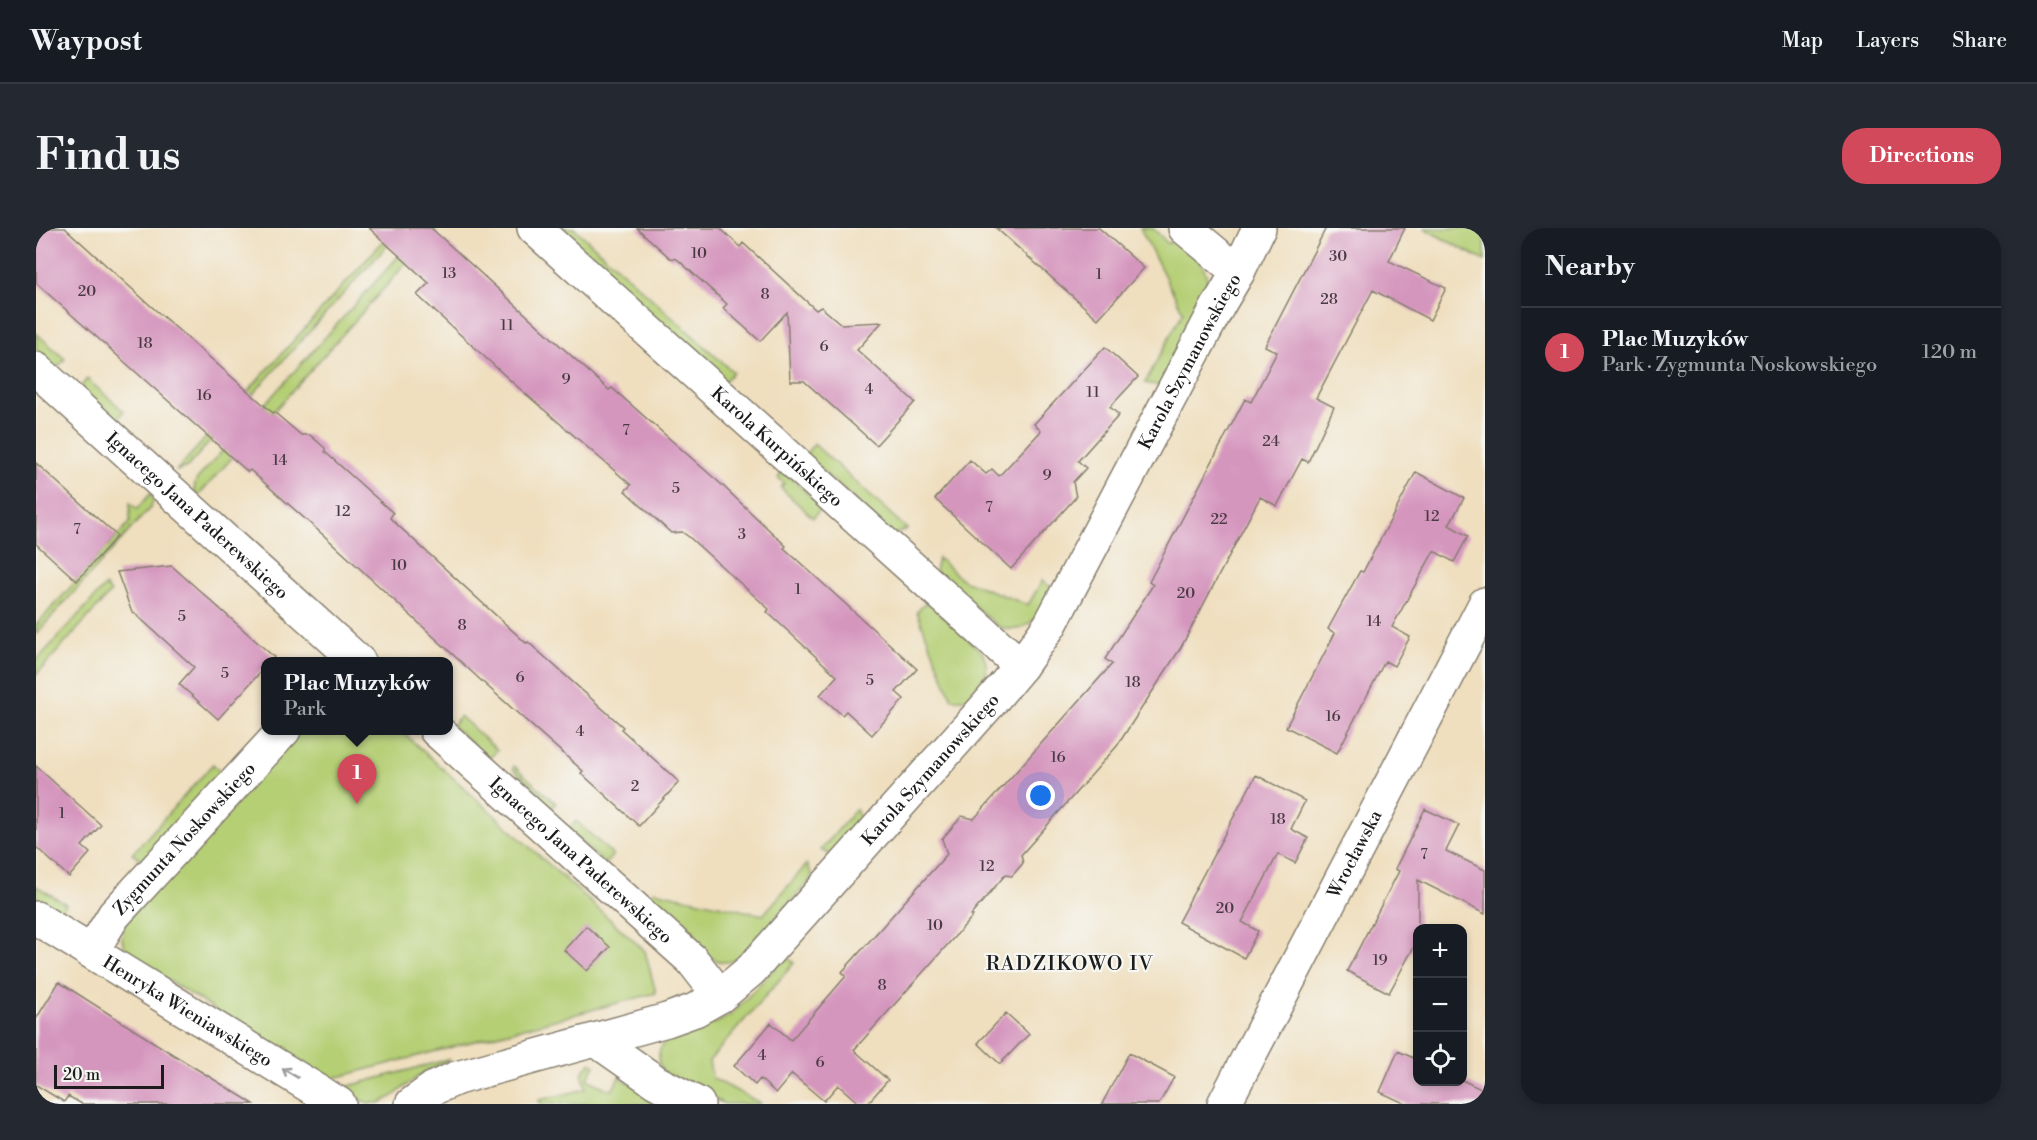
<!DOCTYPE html>
<meta charset="utf-8">
<style>
body{margin:0;font-family:"Libre Bodoni",serif;background:#242831;color:#f1f3f6}
.controls{position:absolute;right:18px;bottom:18px;display:grid;overflow:hidden;border-radius:12px;box-shadow:0 3px 9px #0003}
.controls button{width:54px;height:54px;display:grid;place-items:center;padding:0;border:0;border-bottom:2px solid #363941;background:#171b24;color:#f1f3f6;font:30px sans-serif}
.scale{position:absolute;left:18px;bottom:15px;width:110px;box-sizing:border-box;padding-left:6px;border:3px solid #1c1c1c;border-top:0;font-size:16px;line-height:21px;white-space:nowrap;color:#1c1c1c;-webkit-text-stroke:4px #f6f6f2;paint-order:stroke}
.you{position:absolute;left:1005px;top:568px;width:21px;height:21px;margin:-15px;border:4px solid #fff;border-radius:50%;background:#1a73e8;box-shadow:0 0 0 9px #1a73e833}
.badge{display:grid;place-items:center;width:39px;height:39px;border-radius:50%;background:#d1495b;color:#fff;font-size:20px;font-weight:700}
.pin{position:absolute;translate:-50% -50px;filter:drop-shadow(0 2px 3px #0008)}
.pin::after{content:'';position:absolute;top:32px;width:21px;height:18px;background:inherit;clip-path:polygon(0 0,100% 0,50% 100%)}
.popup{position:absolute;left:225px;top:429px;width:192px;height:78px;box-sizing:border-box;display:grid;place-content:center;border-radius:12px;background:#171b24;filter:drop-shadow(0 2px 4px #0005);font-size:20px;white-space:nowrap;color:#9ea1a6}
.popup b{font-size:22px;color:#f1f3f6}
.popup::after{content:'';position:absolute;left:50%;top:100%;margin-left:-12px;border:12px solid transparent;border-top-color:#171b24}
.list{margin:0;padding:0;list-style:none}
h2{display:flex;justify-content:space-between;align-items:center;height:78px;margin:0;padding:0 24px;font-size:26px}
h2 small{font-size:20px;font-weight:400;color:#9ea1a6}
.list li{display:grid;grid-template-columns:39px 1fr auto;gap:18px;align-items:center;box-sizing:border-box;height:90px;padding:0 24px;border-top:2px solid #363941}
.list b{display:block;font-size:22px;white-space:nowrap}
.list p{margin:0;font-size:20px;white-space:nowrap;color:#9ea1a6}
.list em{font-size:20px;font-style:normal;color:#9ea1a6}
.icon{flex:none;width:33px;height:33px;fill:none;stroke:currentColor;stroke-width:2;stroke-linecap:round;stroke-linejoin:round}
.map{position:relative;flex:none;width:1449px;height:876px;overflow:hidden;border-radius:24px}
header{display:flex;align-items:center;gap:36px;box-sizing:border-box;height:84px;padding:0 30px;background:#171b24;border-bottom:2px solid #363941}
header strong{font-size:28px}
nav{display:flex;gap:33px;margin-inline-start:auto;font-size:21px}
.intro{display:flex;align-items:center;justify-content:space-between;box-sizing:border-box;height:144px;padding:0 36px}
h1{margin:0;font-size:42px}
.button{padding:15px 27px;border-radius:24px;background:#d1495b;color:#fff;font-size:21px;font-weight:700}
main{display:flex;gap:36px;padding:0 36px}
aside{flex:1;background:#171b24;border-radius:24px;box-shadow:0 3px 9px #0003}
.map>svg:first-child{display:block}
</style>
<header>
<strong>Waypost</strong>
<nav><a>Map</a><a>Layers</a><a>Share</a></nav>
</header>
<div class="intro"><h1>Find us</h1><a class="button">Directions</a></div>
<main>
<div class="map">
<svg width="1449" height="876" viewBox="0 0 1449 876">
<rect width="100%" height="100%" fill="#f6f6f2"/>
<filter id="ink" filterUnits="userSpaceOnUse"><feTurbulence type="fractalNoise" baseFrequency=".0167" numOctaves="2"/><feDisplacementMap in="SourceGraphic" scale="12" xChannelSelector="R" yChannelSelector="G"/><feConvolveMatrix kernelMatrix="1 2 1 2 8 2 1 2 1" color-interpolation-filters="sRGB"/></filter>
<filter id="wash" filterUnits="userSpaceOnUse"><feTurbulence type="fractalNoise" baseFrequency=".008" numOctaves="4" result="noise"/><feDisplacementMap in="SourceGraphic" scale="24" xChannelSelector="R" yChannelSelector="G"/><feGaussianBlur stdDeviation="1.35" result="paint"/><feColorMatrix in="noise" values="0 0 0 0 0 0 0 0 0 0 0 0 0 0 0 0 0 1.4 0 .05"/><feComposite in="paint" operator="in"/></filter>
<g filter="url(#wash)">
<rect width="100%" height="100%" fill="#efdfbf"/>
<path fill="#b5cf75" stroke="#687648" stroke-width="1.5" d="M359 0H367L151 239 140 243Z
M388 0H402L161 269C157 265 158 256 161 251Z
M517 0H538L697 144 688 154Z
M1104 0H1117L1132 16 1139 8C1158 27 1176 38 1171 67L1124 158 1109 155 1147 84Z
M1387 0H1449V33Z
M0 105 29 131 19 142 0 124Z
M51 151 88 183 79 194 42 162Z
M778 216 871 301 857 307 769 227Z
M747 243 786 279 777 290 745 260 748 255 742 250Z
M116 264 117 274 113 281 0 406V397L94 294V275L101 281Z
M902 330 927 352 992 377 1006 353 1018 361 1001 388 993 396 983 401H972L963 399 899 344Z
M69 358 75 364 0 447V433Z
M891 373 946 424C955 443 950 455 936 471H916L881 384Z
M424 488 461 522 453 531 416 498Z
M263 503H365L609 723 620 765 291 852 90 726 86 711 88 696Z
M177 536 189 550 110 634 96 626Z
M478 538 520 575 511 585 499 574 505 566 477 541Z
M820 581 826 595 797 628 785 622Z
M540 593 577 627 569 636 532 602Z
M771 636 777 649 706 728C700 731 696 735 688 734 667 733 626 687 609 672L618 663 727 687Z
M0 658 30 676 22 688 0 675Z
M750 728 758 735 673 833 676 850 726 876H688L628 844C617 833 624 818 633 808L680 795 695 787Z
M410 832H414L384 847 357 868 344 875H331L310 863 313 858Z
M555 834 559 837 551 851 576 863 583 849 632 876H504L503 872 550 861 546 845Z"/>
<g id="blocks">
<path fill="#d596be" d="M0 0H29L116 79 237 185 238 184 265 207H274L289 220V224L357 285 354 290 490 415 492 414 587 499 585 501 643 554 603 598 545 545 547 543 451 458 294 313 214 242 212 244 0 55Z
M333 0H395L573 162 576 160 686 257 750 318 748 320 881 441 860 464 868 471 836 507 810 483 806 487 784 467 801 448 731 384 733 381 653 309 646 304 635 305 589 263 595 257 476 154 381 67 393 55Z
M601 0H684L704 19 707 15 780 82 785 79 805 96 846 94 821 122 879 174 840 217 768 153H754L751 84 724 113 687 80 691 76 641 31 634 30Z
M960 0H1063L1108 40 1062 91Z
M1290 0H1369L1353 33 1410 60 1394 92 1337 62 1280 170 1298 179 1272 234 1266 231 1241 278 1224 269 1144 421 1081 518 985 627 987 635 976 648 969 647 935 687 937 688 818 822 852 852 831 876H824L802 857 788 873 756 846 740 865 724 851 719 857 698 838 735 795 755 812 810 748 806 744 911 626 906 611 926 588 938 591 1076 436 1069 431 1117 357 1113 354 1209 171 1215 174 1241 124 1229 118Z
M1069 119 1102 149 1074 179 1083 187 1042 233 1050 240 1037 254 1040 269 975 341 899 271 934 232 950 246 956 241 963 248 1005 203 998 196Z
M0 235 81 308 41 353 0 316Z
M1380 244 1428 270 1413 297 1432 308 1418 334 1398 323 1356 399 1374 409 1358 438 1349 433 1301 525 1250 499 1299 405 1292 401 1324 343 1327 344Z
M136 338 238 429 234 434H230V438L182 491 143 456 158 439 95 382 81 344Z
M0 538 65 597 46 618 54 625 33 649 0 619Z
M1220 547 1269 573 1255 601 1272 610 1259 635 1242 626 1206 694 1222 703 1208 730 1142 694Z
M1389 581 1423 597 1410 623 1449 642V686L1382 652V711L1353 765 1311 743 1363 643 1359 641Z
M550 698 574 719 551 743 528 722Z
M23 754 133 824 218 876H46L32 868 28 874 0 857V791Z
M970 785 993 806 964 836 942 815Z
M1362 823 1382 832V854L1426 852 1449 863V876H1370L1344 864Z
M1093 825 1138 849 1123 876H1066Z"/>
</g>
</g>
<g filter="url(#ink)">
<use href="#blocks" fill-opacity="0" stroke="#867e6e" stroke-width="1.5"/>
<g fill="none" stroke-linecap="round" stroke-linejoin="round">
<defs>
<g id="minor">
<path id="s1" d="M498 0 985 438"/>
<path d="M1149 0 1202 44"/>
<path id="s2" d="M0 141 323 434"/>
<path id="s3" d="M400 502 656 732 684 768"/>
<path id="s4" d="M0 690 303 876"/>
<path id="s5" d="M56 723 78 687 248 502"/>
<path d="M560 812 620 854 662 876"/>
<path id="s6" d="M376 876 398 860 421 850 631 792 659 782 684 768 715 742 952 477 985 438 1014 397 1182 78 1202 44 1223 0"/>
<path id="s7" d="M1188 876 1449 376"/>
</g>
</defs>
<use href="#minor" stroke="#867e6e" stroke-width="36"/>
<use href="#minor" stroke="#fff" stroke-width="33"/>
</g>
<defs><path id="oneway-shaft" d="M-6 0H5M1.5-3L5.5 0L1.5 3" fill="none" stroke-width="1.6" stroke-linecap="round" stroke-linejoin="round" transform="scale(1.5)"/></defs>
<use stroke="#999" href="#oneway-shaft" transform="translate(254 845) rotate(-149)"/>
</g>
<g text-anchor="middle" stroke-width="4.5" stroke-linejoin="round" paint-order="stroke">
<g font-size="15" fill="#4a3a44">
<text x="663" y="30">10</text>
<text x="1302" y="33">30</text>
<text x="413" y="50">13</text>
<text x="1063" y="51">1</text>
<text x="51" y="68">20</text>
<text x="729" y="71">8</text>
<text x="1293" y="76">28</text>
<text x="471" y="102">11</text>
<text x="109" y="120">18</text>
<text x="788" y="123">6</text>
<text x="530" y="156">9</text>
<text x="833" y="166">4</text>
<text x="1057" y="169">11</text>
<text x="168" y="172">16</text>
<text x="590" y="207">7</text>
<text x="1235" y="218">24</text>
<text x="244" y="237">14</text>
<text x="1011" y="252">9</text>
<text x="640" y="265">5</text>
<text x="953" y="284">7</text>
<text x="307" y="288">12</text>
<text x="1396" y="293">12</text>
<text x="1183" y="296">22</text>
<text x="41" y="306">7</text>
<text x="706" y="311">3</text>
<text x="363" y="342">10</text>
<text x="762" y="366">1</text>
<text x="1150" y="370">20</text>
<text x="146" y="393">5</text>
<text x="1338" y="398">14</text>
<text x="426" y="402">8</text>
<text x="189" y="450">5</text>
<text x="484" y="454">6</text>
<text x="834" y="457">5</text>
<text x="1097" y="459">18</text>
<text x="1297" y="493">16</text>
<text x="544" y="508">4</text>
<text x="1022" y="534">16</text>
<text x="599" y="563">2</text>
<text x="26" y="590">1</text>
<text x="1242" y="596">18</text>
<text x="1388" y="631">7</text>
<text x="951" y="643">12</text>
<text x="1189" y="685">20</text>
<text x="899" y="702">10</text>
<text x="1344" y="737">19</text>
<text x="846" y="762">8</text>
<text x="726" y="832">4</text>
<text x="784" y="839">6</text>
</g>
<g font-size="18" fill="#1c1c1c" stroke="#f6f6f2">
<text dy="6" stroke="none"><textPath href="#s6" startOffset="1124">Karola Szymanowskiego</textPath></text>
<text dy="6" stroke="none"><textPath href="#s1" startOffset="327">Karola Kurpińskiego</textPath></text>
<text dy="6" stroke="none"><textPath href="#s2" startOffset="218">Ignacego Jana Paderewskiego</textPath></text>
<text dy="6" stroke="none"><textPath href="#s6" startOffset="638">Karola Szymanowskiego</textPath></text>
<text dy="6" stroke="none"><textPath href="#s5" startOffset="146">Zygmunta Noskowskiego</textPath></text>
<text dy="6" stroke="none"><textPath href="#s7" startOffset="282">Wrocławska</textPath></text>
<text dy="6" stroke="none"><textPath href="#s3" startOffset="195">Ignacego Jana Paderewskiego</textPath></text>
<text dy="6" stroke="none"><textPath href="#s4" startOffset="178">Henryka Wieniawskiego</textPath></text>
</g>
<g font-size="20" letter-spacing="1.5" fill="#1c1c1c" stroke="#f6f6f2">
<text x="1034" y="742">RADZIKOWO IV</text>
</g>
</g>
</svg>
<div class="controls">
<button>+</button>
<button>−</button>
<button><svg class="icon" aria-label="locate" viewBox="0 0 24 24"><circle cx="12" cy="12" r="6"/><path d="M12 2v4M12 18v4M2 12h4M18 12h4"/></svg></button>
</div>
<div class="scale">20 m</div>
<div class="you"></div>
<div class="pin badge" style="left:321px;top:576px">1</div>
<div class="popup"><b>Plac Muzyków</b>Park</div>
</div>
<aside>
<h2>Nearby<small></small></h2>
<ul class="list">
<li><span class="badge">1</span><div><b>Plac Muzyków</b><p>Park · Zygmunta Noskowskiego</p></div><em>120 m</em></li>
</ul>
</aside>
</main>
